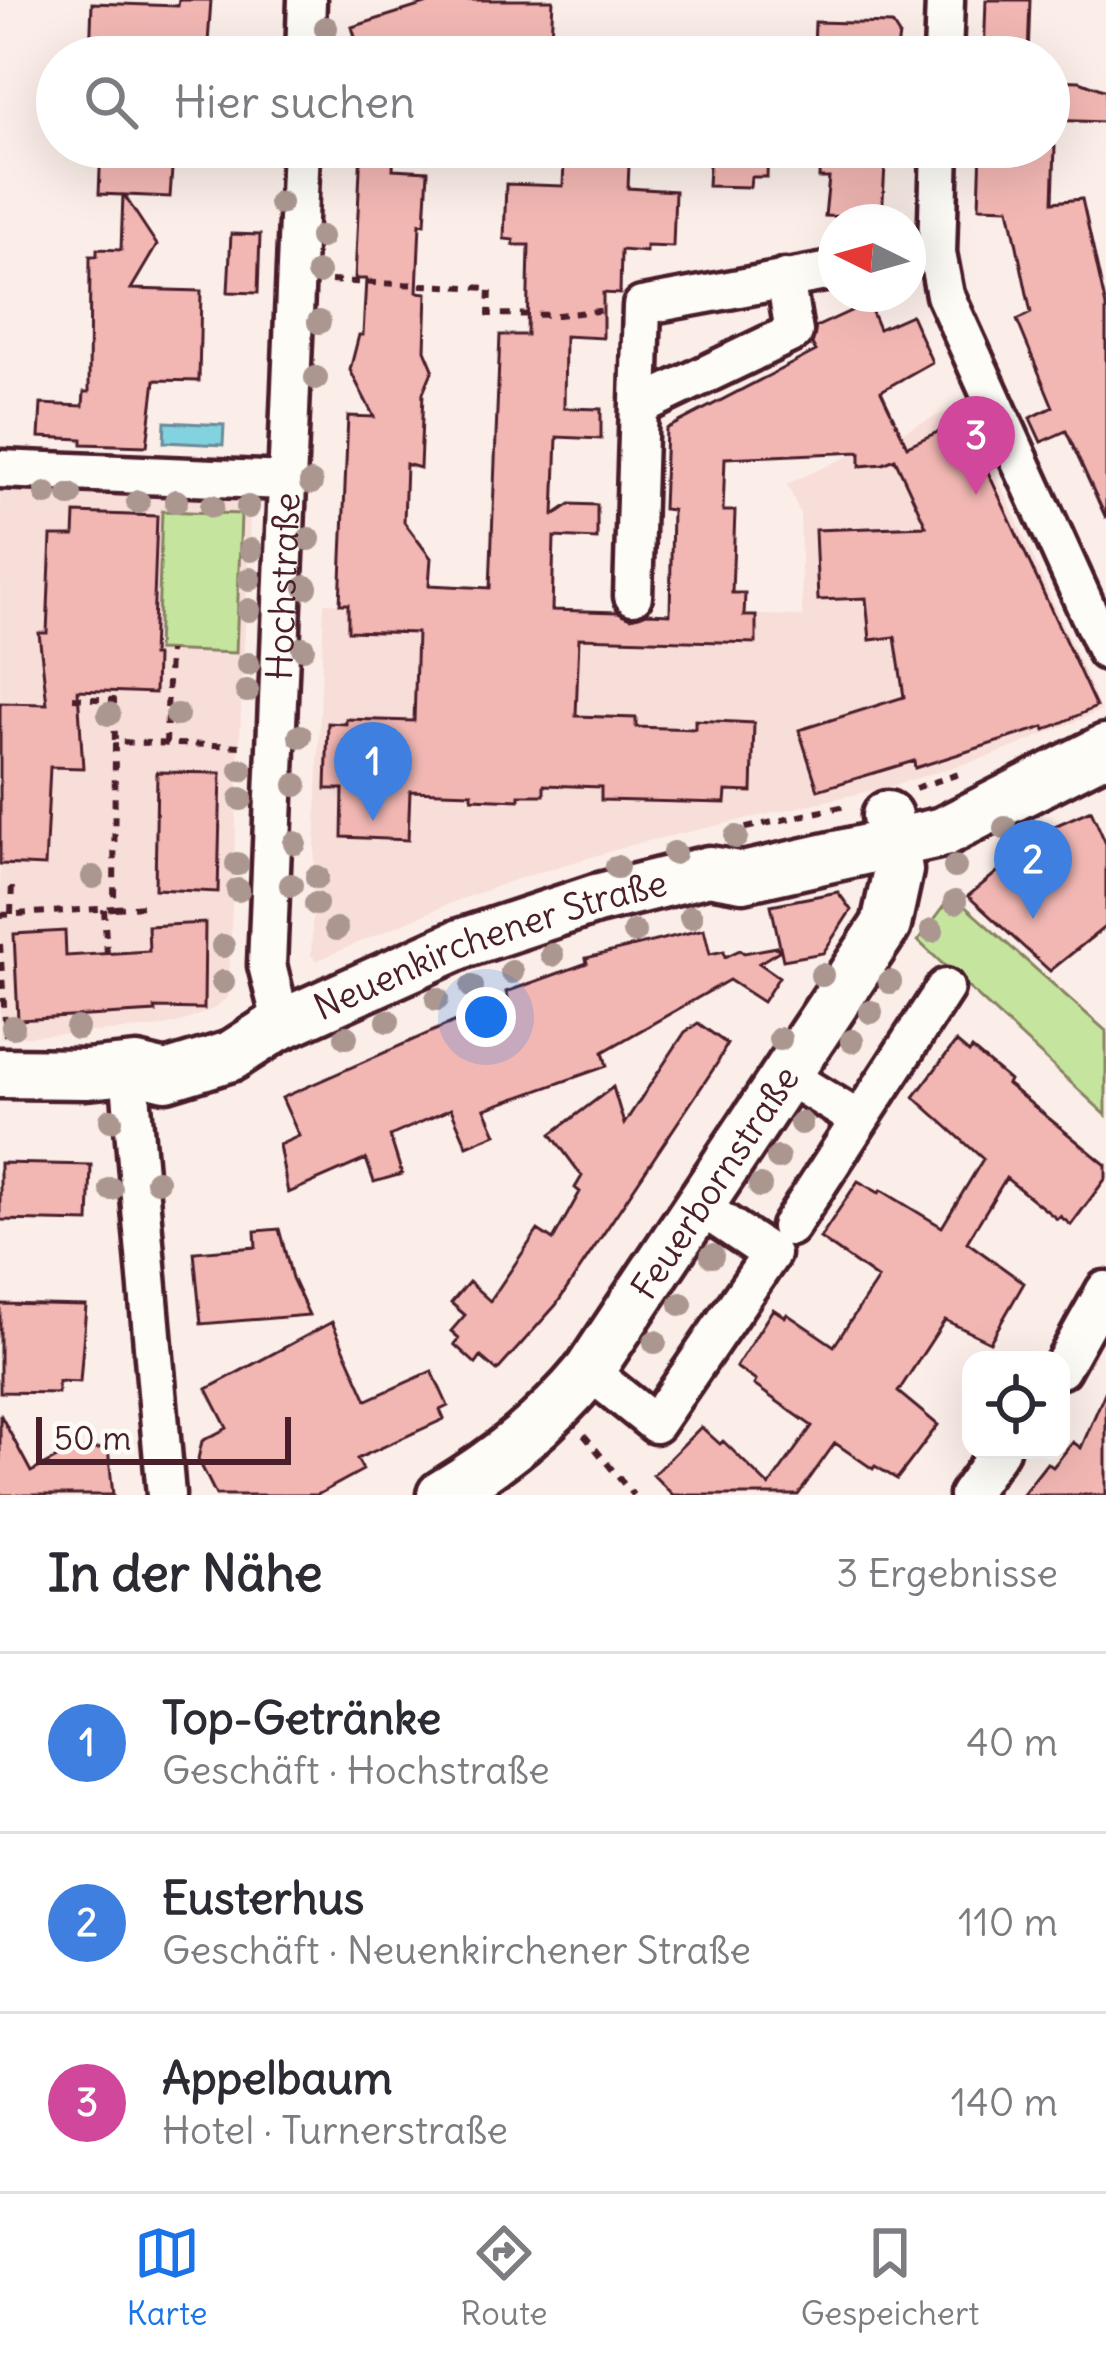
<!DOCTYPE html>
<html lang="de">
<meta charset="utf-8">
<style>
body{margin:0;font-family:Delius,sans-serif;background:#f2f2f3;color:#2b2b33}
.controls{position:absolute;right:36px;bottom:36px;display:grid;overflow:hidden;border-radius:24px;box-shadow:0 12px 48px #0002}
.controls button{width:108px;height:108px;display:grid;place-items:center;padding:0;border:0;border-bottom:3px solid #e1e1e2;background:#fff;color:#2b2b33;font:60px sans-serif}
.compass{position:absolute;left:818px;top:204px;width:108px;height:108px;border-radius:50%;background:#fff;box-shadow:0 12px 48px #0002;rotate:275deg}
.scale{position:absolute;left:36px;bottom:30px;width:255px;box-sizing:border-box;padding-left:12px;border:6px solid #4a1f2b;border-top:0;font-size:33px;line-height:42px;white-space:nowrap;color:#4a1f2b;-webkit-text-stroke:9px #fdfcf7;paint-order:stroke}
.you{position:absolute;left:486px;top:1017px;width:42px;height:42px;margin:-30px;border:9px solid #fff;border-radius:50%;background:#1a73e8;box-shadow:0 0 0 18px #1a73e833}
.badge{display:grid;place-items:center;width:78px;height:78px;border-radius:50%;background:#1a73e8;color:#fff;font-size:39px;font-weight:700}
.pin{position:absolute;translate:-50% -99px;filter:drop-shadow(0 3px 6px #0008)}
.pin::after{content:'';position:absolute;top:63px;width:42px;height:36px;background:inherit;clip-path:polygon(0 0,100% 0,50% 100%)}
.list{margin:0;padding:0;list-style:none}
h2{display:flex;justify-content:space-between;align-items:center;height:156px;margin:0;padding:0 48px;font-size:51px}
h2 small{font-size:39px;font-weight:400;color:#7c7c81}
.list li{display:grid;grid-template-columns:78px 1fr auto;gap:36px;align-items:center;box-sizing:border-box;height:180px;padding:0 48px;border-top:3px solid #e1e1e2}
.list b{display:block;font-size:45px;white-space:nowrap}
.list p{margin:0;font-size:39px;white-space:nowrap;color:#7c7c81}
.list em{font-size:39px;font-style:normal;color:#7c7c81}
.icon{flex:none;width:66px;height:66px;fill:none;stroke:currentColor;stroke-width:2;stroke-linecap:round;stroke-linejoin:round}
.map{position:relative;flex:none;width:1106px;height:1495px;overflow:hidden}
.search{position:absolute;background:#fff;box-shadow:0 12px 48px #0002;left:36px;right:36px;top:36px;height:132px;display:flex;align-items:center;gap:30px;box-sizing:border-box;padding:0 42px;border-radius:66px;color:#7c7c81;font-size:45px}
.sheet{height:696px;background:#fff}
nav{display:flex;justify-content:space-around;align-items:center;box-sizing:border-box;height:168px;border-top:3px solid #e1e1e2;background:#fff;font-size:33px;color:#7c7c81}
nav a{display:grid;justify-items:center;gap:6px}
nav .on{color:#1a73e8}
.map>svg:first-child{display:block}
</style>
<div class="map">
<svg width="1106" height="1495" viewBox="0 0 1106 1495">
<rect width="100%" height="100%" fill="#fbeee9"/>
<filter id="ink" filterUnits="userSpaceOnUse"><feTurbulence type="fractalNoise" baseFrequency=".00833" numOctaves="2"/><feDisplacementMap in="SourceGraphic" scale="24" xChannelSelector="R" yChannelSelector="G"/><feConvolveMatrix kernelMatrix="1 2 1 2 8 2 1 2 1" color-interpolation-filters="sRGB"/></filter>
<g filter="url(#ink)">
<path fill="#f8ded9" d="M965 403 1101 711 997 754 888 787 639 843 520 878 451 903 316 961 311 955 324 603 802 616 800 513 787 484Z
M0 488 251 497 228 997 213 1009 184 1021 157 1028 0 1038Z"/>
<path fill="#c5e59e" stroke="#888264" stroke-width="3" d="M162 511 241 514 236 653 157 650Z
M952 895 1106 1031V1115L918 941Z"/>
<path fill="#82d2df" stroke="#6c8a97" stroke-width="3" d="M165 422 224 425 223 445 164 442Z"/>
<path fill="#f2b7b3" stroke="#4a1f2b" stroke-width="3" d="M179 0H211L207 57 90 55 92 3 178 6Z
M438 0H553L550 57H361L352 27Z
M986 0H1030L1028 57H984Z
M815 22 892 24 899 35 898 43 890 57H827V50L814 49Z
M1049 80 1080 81 1106 91 1104 122 1049 120Z
M101 147H163V169H172L170 197 124 195 157 245 131 289 201 291 199 381 155 380 147 446 82 444V439L39 437 41 404 83 406 84 392H89L90 256H97V249L121 250 123 195 99 194Z
M361 147H394L393 169 428 171 425 224 420 223 417 292 427 293 425 350 433 369 423 393 420 468 406 464 404 522 431 558 429 585 490 588 500 335H527L529 245H513L514 240 504 239 506 184 563 186 564 161 629 164 628 188 675 191 673 247 646 246V252L621 250 620 294 603 293V338L565 336 564 408 601 409V439L557 437 554 515 570 504 597 505V539L554 537 552 610 618 612 631 618 647 613 670 614 672 510 663 509 666 429 816 351 812 344 816 327 868 303 879 329 911 315 932 362 881 391 907 446 964 420 1096 707 1045 730 1044 727 915 768 914 761 818 790 799 730 904 697 895 637 870 640 866 598 818 600 815 530 926 526 895 459 883 464 860 466V452L725 458 723 511H735L732 593H745L744 616H756V643L579 638 576 716 636 718V727L695 729V720L754 723 752 792 726 791 725 803 601 800V787L544 785V795H519V800L472 798V793L410 791 408 840 342 837 343 789H326L328 723 346 724V719L414 721 417 633 348 631V604H340L348 416 374 417 350 370 359 335H363L366 279H355Z
M710 147H768L767 177H751L750 187 708 186Z
M820 147H886L882 218 825 216 829 178H819Z
M981 147H1055L1053 202 1082 199 1106 307V518L1066 431 1041 442 1030 418 1053 407 1017 320 1031 313 1009 208 979 207Z
M231 234 260 235 258 293 228 292Z
M75 513 157 516 152 656H156L155 693 78 690 83 768 50 767 45 866 0 864V703L47 704 39 633H47L51 536H74Z
M157 772 221 773 218 892 155 889Z
M1091 810 1106 844V926L1050 971 968 896 1052 827Z
M838 892 851 910 823 953 783 960 771 905Z
M205 923 204 1009 155 1008 156 1012 18 1020 14 934 65 931 66 956 149 951 148 926Z
M704 929 710 954 724 951 725 957 740 950 744 953 777 947 779 951 759 963 779 977 763 1002 729 980 603 1052 607 1066 485 1109 496 1134 467 1146 451 1109 390 1136 402 1174 374 1182 366 1159 288 1193 279 1145 299 1136 282 1098 508 998 506 992 587 963 586 958Z
M698 1023 727 1044 718 1062 556 1305 497 1371 481 1357 476 1364 454 1344 459 1338 451 1331 465 1315 451 1303 469 1282 490 1301 538 1230 553 1240 580 1192 575 1188 582 1176 551 1134 613 1087 624 1124 685 1032Z
M956 1042 969 1053 972 1049 1009 1080 1007 1084 1106 1165V1178L1071 1225 1060 1216 1057 1219 1006 1178 967 1242 1024 1283 990 1342 945 1320 898 1392 938 1425 897 1479 875 1466 873 1469 835 1443 798 1495H673L653 1475 701 1427 720 1444 723 1441 769 1486 812 1426 754 1385 756 1381 736 1367 773 1309 785 1317 787 1314 834 1346 878 1279 820 1238 858 1181 879 1193 881 1190 942 1227 983 1159 914 1097Z
M0 1163 91 1165 89 1222 0 1220Z
M279 1229 292 1278 309 1315 201 1324 194 1252 256 1247 255 1231Z
M0 1304 86 1306 80 1382 58 1381V1393L0 1392Z
M332 1322 367 1400 432 1371 448 1406 440 1410 444 1419 357 1459 363 1470 317 1495H216L198 1459 202 1441 227 1428 207 1389Z
M1106 1390V1495H1022L1047 1463 1053 1467 1073 1442 1081 1448Z
M0 1414 31 1472 68 1452 108 1448 113 1495H0Z"/>
<g fill="none" stroke-linecap="round" stroke-linejoin="round">
<defs>
<g id="minor">
<path d="M305 57 307 0"/>
<path d="M943 57 945 0"/>
<path d="M940 147 937 253 945 295 1106 651"/>
<path d="M640 406 794 332 785 278"/>
<path d="M0 469 286 481"/>
<path d="M633 596 642 306 836 270"/>
<path id="s1" d="M282 1025 267 965 301 147"/>
<path d="M129 1070 166 1495"/>
<path d="M786 1075 859 1120"/>
<path d="M790 1227 945 988"/>
<path d="M1061 1369 1105 1290"/>
<path d="M589 1371 655 1424 771 1254 699 1206"/>
<path d="M968 1495 1000 1450"/>
</g>
<g id="major">
<path id="s2" d="M0 1073 86 1074 137 1069 166 1076 231 1056 276 1027 460 944 596 899 709 871 743 877 943 832 1106 749"/>
<path id="s3" d="M442 1495C501 1459 545 1424 589 1371L886 925 898 870 887 816"/>
</g>
</defs>
<use href="#minor" stroke="#4a1f2b" stroke-width="45"/>
<use href="#major" stroke="#4a1f2b" stroke-width="57"/>
<path stroke="#4a1f2b" stroke-width="6" stroke-dasharray="9 9" stroke-linecap="butt" d="M331 281 490 288 489 314 558 315 608 310
M73 698 114 700 115 742
M166 744 169 651
M915 788 965 772
M728 832 850 805
M115 908 147 906
M104 909 107 954
M11 914 12 881
M0 915 114 908 115 742 243 746
M0 944 6 1036
M584 1435 633 1495"/>
<use href="#minor" stroke="#fdfcf7" stroke-width="36"/>
<use href="#major" stroke="#fdfcf7" stroke-width="48"/>
</g>
<g fill="#ab9790">
<circle cx="326" cy="28" r="12"/>
<circle cx="280" cy="203" r="12"/>
<circle cx="321" cy="237" r="12"/>
<circle cx="318" cy="273" r="12"/>
<circle cx="319" cy="322" r="12"/>
<circle cx="316" cy="378" r="12"/>
<circle cx="311" cy="483" r="12"/>
<circle cx="46" cy="494" r="12"/>
<circle cx="70" cy="495" r="12"/>
<circle cx="176" cy="501" r="12"/>
<circle cx="138" cy="502" r="12"/>
<circle cx="212" cy="506" r="12"/>
<circle cx="248" cy="507" r="12"/>
<circle cx="309" cy="539" r="12"/>
<circle cx="251" cy="550" r="12"/>
<circle cx="250" cy="579" r="12"/>
<circle cx="306" cy="587" r="12"/>
<circle cx="249" cy="610" r="12"/>
<circle cx="303" cy="648" r="12"/>
<circle cx="248" cy="664" r="12"/>
<circle cx="247" cy="691" r="12"/>
<circle cx="109" cy="714" r="12"/>
<circle cx="177" cy="715" r="12"/>
<circle cx="300" cy="736" r="12"/>
<circle cx="241" cy="770" r="12"/>
<circle cx="296" cy="785" r="12"/>
<circle cx="241" cy="799" r="12"/>
<circle cx="1005" cy="828" r="12"/>
<circle cx="736" cy="837" r="12"/>
<circle cx="295" cy="843" r="12"/>
<circle cx="674" cy="853" r="12"/>
<circle cx="237" cy="864" r="12"/>
<circle cx="617" cy="867" r="12"/>
<circle cx="955" cy="867" r="12"/>
<circle cx="93" cy="877" r="12"/>
<circle cx="317" cy="877" r="12"/>
<circle cx="291" cy="885" r="12"/>
<circle cx="238" cy="890" r="12"/>
<circle cx="955" cy="902" r="12"/>
<circle cx="316" cy="904" r="12"/>
<circle cx="691" cy="917" r="12"/>
<circle cx="336" cy="929" r="12"/>
<circle cx="932" cy="931" r="12"/>
<circle cx="634" cy="932" r="12"/>
<circle cx="223" cy="946" r="12"/>
<circle cx="552" cy="955" r="12"/>
<circle cx="512" cy="972" r="12"/>
<circle cx="822" cy="975" r="12"/>
<circle cx="223" cy="982" r="12"/>
<circle cx="890" cy="982" r="12"/>
<circle cx="472" cy="987" r="12"/>
<circle cx="437" cy="999" r="12"/>
<circle cx="871" cy="1012" r="12"/>
<circle cx="388" cy="1021" r="12"/>
<circle cx="13" cy="1027" r="12"/>
<circle cx="77" cy="1028" r="12"/>
<circle cx="346" cy="1037" r="12"/>
<circle cx="780" cy="1039" r="12"/>
<circle cx="852" cy="1041" r="12"/>
<circle cx="111" cy="1120" r="12"/>
<circle cx="801" cy="1123" r="12"/>
<circle cx="778" cy="1158" r="12"/>
<circle cx="157" cy="1181" r="12"/>
<circle cx="760" cy="1186" r="12"/>
<circle cx="111" cy="1189" r="12"/>
<circle cx="712" cy="1256" r="12"/>
<circle cx="681" cy="1304" r="12"/>
<circle cx="655" cy="1342" r="12"/>
</g>
</g>
<g text-anchor="middle" stroke-width="10" stroke-linejoin="round" paint-order="stroke">
<g font-size="36" fill="#4a1f2b" stroke="#fdfcf7">
<text dy="13" stroke="none"><textPath href="#s1" startOffset="441">Hochstraße</textPath></text>
<text dy="13" stroke="none"><textPath href="#s2" startOffset="519">Neuenkirchener Straße</textPath></text>
<text dy="13" stroke="none"><textPath href="#s3" startOffset="420">Feuerbornstraße</textPath></text>
</g>
</g>
</svg>
<div class="controls">
<button><svg class="icon" aria-label="locate" viewBox="0 0 24 24"><circle cx="12" cy="12" r="6"/><path d="M12 2v4M12 18v4M2 12h4M18 12h4"/></svg></button>
</div>
<svg class="compass" viewBox="-18 -18 36 36"><path d="M0-13l5 13h-10z" fill="#e53935"/><path d="M0 13l5-13h-10z" fill="#7c7c81"/></svg>
<div class="scale">50 m</div>
<div class="you"></div>
<div class="pin badge" style="left:373px;top:821px;background:#3f7fe0">1</div>
<div class="pin badge" style="left:1033px;top:919px;background:#3f7fe0">2</div>
<div class="pin badge" style="left:976px;top:495px;background:#d1479c">3</div>
<div class="search"><svg class="icon" aria-label="search" viewBox="0 0 24 24"><circle cx="10" cy="10" r="6"/><path d="M15 15l6 6"/></svg>Hier suchen</div>
</div>
<section class="sheet">
<h2>In der Nähe<small>3 Ergebnisse</small></h2>
<ul class="list">
<li><span class="badge" style="background:#3f7fe0">1</span><div><b>Top-Getränke</b><p>Geschäft · Hochstraße</p></div><em>40 m</em></li>
<li><span class="badge" style="background:#3f7fe0">2</span><div><b>Eusterhus</b><p>Geschäft · Neuenkirchener Straße</p></div><em>110 m</em></li>
<li><span class="badge" style="background:#d1479c">3</span><div><b>Appelbaum</b><p>Hotel · Turnerstraße</p></div><em>140 m</em></li>
</ul>
</section>
<nav>
<a class="on"><svg class="icon" aria-label="map" viewBox="0 0 24 24"><path d="M3 6l6-2 6 2 6-2v14l-6 2-6-2-6 2zM9 4v14M15 6v14"/></svg>Karte</a>
<a><svg class="icon" aria-label="directions" viewBox="0 0 24 24"><path d="M12 3l9 9-9 9-9-9zM9 14v-3h6M13 9l2 2-2 2"/></svg>Route</a>
<a><svg class="icon" aria-label="saved" viewBox="0 0 24 24"><path d="M7 4h10v16l-5-4-5 4z"/></svg>Gespeichert</a>
</nav>
